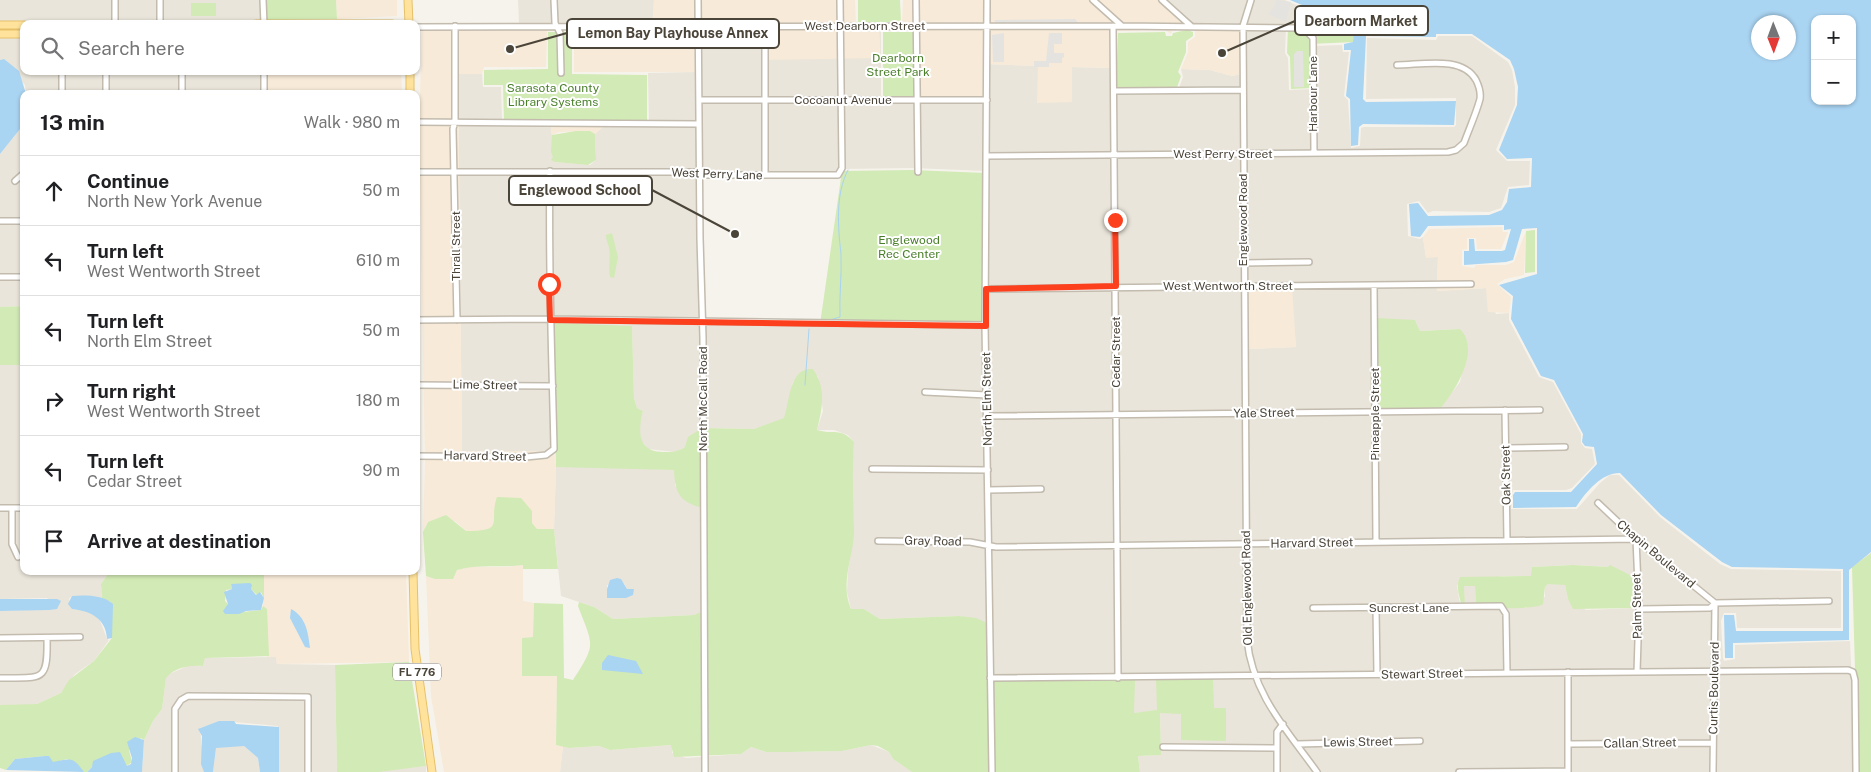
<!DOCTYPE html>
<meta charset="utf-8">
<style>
body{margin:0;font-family:"Public Sans",sans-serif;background:#f2f2f2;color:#202124}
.controls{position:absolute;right:15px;top:15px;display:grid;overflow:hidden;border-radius:10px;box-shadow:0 1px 4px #0004}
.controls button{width:45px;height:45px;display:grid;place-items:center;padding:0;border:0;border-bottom:1px solid #e0e0e0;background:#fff;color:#202124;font:25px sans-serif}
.compass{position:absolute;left:1751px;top:15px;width:45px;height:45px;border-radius:50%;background:#fff;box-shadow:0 1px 4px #0004;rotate:179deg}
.stop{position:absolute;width:15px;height:15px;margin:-11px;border:4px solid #fc3f1d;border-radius:50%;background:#fff}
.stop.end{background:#fc3f1d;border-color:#fff;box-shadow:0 1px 5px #0008}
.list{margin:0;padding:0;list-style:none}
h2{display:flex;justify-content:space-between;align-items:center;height:65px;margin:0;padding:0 20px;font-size:21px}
h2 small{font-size:16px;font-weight:400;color:#757577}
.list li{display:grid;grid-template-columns:32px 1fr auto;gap:15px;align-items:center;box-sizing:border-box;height:70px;padding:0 20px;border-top:1px solid #e0e0e0}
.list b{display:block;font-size:19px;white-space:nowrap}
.list p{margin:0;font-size:16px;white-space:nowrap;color:#757577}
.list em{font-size:16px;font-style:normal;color:#757577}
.icon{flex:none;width:28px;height:28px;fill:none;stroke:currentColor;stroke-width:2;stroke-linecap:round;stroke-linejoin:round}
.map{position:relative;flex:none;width:1871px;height:772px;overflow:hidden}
.search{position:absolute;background:#fff;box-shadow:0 1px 4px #0004;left:20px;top:20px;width:400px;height:55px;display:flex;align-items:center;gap:12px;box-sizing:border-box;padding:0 18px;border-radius:10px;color:#757577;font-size:19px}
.panel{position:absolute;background:#fff;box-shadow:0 1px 4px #0004;left:20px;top:90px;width:400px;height:485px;border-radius:10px}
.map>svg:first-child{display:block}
</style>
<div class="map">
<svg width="1871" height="772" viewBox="0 0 1871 772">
<rect width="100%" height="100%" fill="#f6f3ec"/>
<path fill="#eae5da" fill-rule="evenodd" d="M0 0H264V20L0 23Z
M518 0H654L653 23H519Z
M1160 0H1285L1303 8 1299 24 1286 26 1285 53 1288 58 1289 90 1313 89 1315 46 1342 45 1343 52H1349L1344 96 1348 100 1351 148 1360 146 1361 128 1364 127H1454L1456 125V98L1366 99 1367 38 1436 40 1438 36H1472L1508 62 1512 70 1515 87V105L1496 150 1507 161H1530L1529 185 1508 187 1501 208 1489 212 1433 211 1428 213 1419 201 1407 204 1408 236 1420 239 1423 237 1426 257H1438L1437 291 1486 288 1496 314 1509 313V320L1539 377 1553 382 1581 434V443L1585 448 1592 449 1595 464 1572 488 1566 490H1513L1511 509H1577L1600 483 1610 475H1619L1660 517 1720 564 1731 569 1841 571V628H1737L1736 613H1724L1721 621 1723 658 1724 661 1735 659V645L1850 641 1856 772H1320L1261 686 1253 665 1249 639 1247 349 1296 347 1294 324 1246 286 1245 24 1187 23ZM1415 320 1420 331 1460 329 1468 347 1460 382 1440 408ZM1573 565 1608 567 1634 608 1586 610 1568 599 1565 585 1561 584H1548L1545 587V597L1526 608 1518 606 1476 608 1475 585 1464 586 1462 608 1459 599 1457 585 1503 576H1532V567Z
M697 29H764L880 58 879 29H911L881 31V98L913 100 987 64 1038 66V103L1072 67 1114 68V89L1178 91 1183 77 1181 69 1210 70 1232 76 1241 74 1246 651 1248 666 1257 689 1314 772H1140L1138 756 1161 755 1160 713H1181L1225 708 1134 713V679L993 682 987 623 959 616 880 619 864 609H851L847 592 848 572 854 528 851 484 854 442 848 435 834 430H817L823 411 818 376 800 374 793 382 785 418 754 429 702 428 685 447 676 452 648 449 641 440 639 428 643 411 637 408 634 398 632 326 554 451H462L458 74H482L483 87H501L502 121 547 124 551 127 555 162 590 165 596 160 595 134 606 124 649 121 648 73 696 72ZM912 168 986 171 988 173 987 327 701 323 699 176 840 174 842 169Z
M0 37H24V71H266L265 94H26L25 85 4 59 0 60Z
M24 124V306L0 307V154Z
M0 365H24V571H110L101 584 102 598 72 596 69 599 72 609 89 611 99 618 107 639 109 640 94 661 75 674 61 693 37 704 28 705H0V611L57 609 47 598 0 599Z
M586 466 675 470V486L703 508 706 610 695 615 613 619 594 607 561 596 554 529 556 467ZM624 583 627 589 607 597V585Z
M276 657 277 664 335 665 337 772H279L278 726 222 721 200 728 204 772H142L144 740 153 721 162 709 166 677 169 674 190 665 203 666 205 658Z
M672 745V753L686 758 741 754 751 747 766 752H790L842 751 871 745 889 752 893 759 912 772H560L563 746 569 748 599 746 610 750Z
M221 746H244L258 758 260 772H213L216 748Z
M426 766V772H378V771Z"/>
<path fill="#f7ead8" d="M336 0H397V16L337 19Z
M654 0H695L696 23H653Z
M700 0H855L856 23H700Z
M903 0H1160L1187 23H902Z
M422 29H697L696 72H574V32L572 30 547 31 546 67H484L482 74H458L462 451H554L556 467 554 529H537L532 523V511L496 501 495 522 491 528 483 531H466L455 521 428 522 423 532 425 463 419 127Z
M764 29H879L880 58 764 60Z
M911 29 1113 28 1181 29 1172 31 1171 34 1165 30 1117 31 1114 68 1072 67V102L1037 103 1038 66 987 64 986 102 916 99 914 30Z
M1191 29H1240L1241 74 1232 76 1210 70 1181 69 1188 52V42L1195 37V31Z
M266 71H401L402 94H265Z
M547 124H606L595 134 590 131 559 132 552 135 551 127Z
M1502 227 1503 232H1508L1501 249H1477L1476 238H1467V249L1462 250V266L1474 268 1476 265H1506L1514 262 1526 231 1524 275 1505 279 1497 284 1511 297 1509 313 1488 312 1486 288 1437 291 1438 257 1426 258 1423 237 1429 229Z
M1246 286H1292L1296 347 1247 349Z
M523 565V601L534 603 533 637 522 638V676H557L556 745 563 746 560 772H444L431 696 426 576 435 579 454 575 457 570 469 567H506Z
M264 571H406L409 662 277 664 276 657H267L263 606Z"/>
<path fill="#d2eab5" d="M264 0H336L337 19 264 20Z
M858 0H900L901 22H858Z
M191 3H216V16H191Z
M1306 6 1314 10 1330 27H1354L1353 42 1310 44 1311 88 1291 89 1290 57 1287 53 1288 27 1300 26Z
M1187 30 1193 32V36L1186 41V52L1178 72 1181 76 1176 90 1116 88 1118 33 1165 32 1166 36H1172L1173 33Z
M548 32H572V74L647 75V122L504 121 503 85H484V70L548 69Z
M883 32H913L914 98H883Z
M576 131H590L595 134 596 160 588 165 555 162 551 160 553 157 551 152 552 135Z
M912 170 986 173 985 325 820 324 842 171Z
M1535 230V272L1525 273 1526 231Z
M612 233 618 257 614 278 610 277C608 267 611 258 609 248 608 243 606 240 606 235Z
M24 306V365H0V307Z
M1376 318 1415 320 1420 331 1460 329C1481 350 1456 390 1440 409L1378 408Z
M552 323 632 326 634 398 637 408 643 411C638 430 637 452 663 452 672 452 677 452 685 447L688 437 702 428 754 429 784 418C790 401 789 367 813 369 827 389 822 409 817 430 833 435 841 427 854 442 852 472 853 498 854 528 855 554 839 582 851 609H864L880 619 959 616 976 618 987 623 993 681 1135 679 1134 713 1157 710 1156 679 1213 678 1214 708H1226V741L1181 740V714L1160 713 1161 755 1138 756 1140 772H912L893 759 889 752 878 746 871 745 842 751 790 752H766L751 747 741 754 674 757 671 745 610 750 599 746 569 748 556 745 557 676H522V638L533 637 534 603 563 604 564 678 573 680C597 643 593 646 578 606L579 602 594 607 613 619 694 615 706 610 703 508C680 502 675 494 674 470L556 467Z
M497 497 521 498 532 511V523L537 529H554L558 569H523V565C501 568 479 564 457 570L453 579H435L426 576 423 532 428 522 446 515 466 531C507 531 488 522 497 497Z
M1871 553V772H1858L1852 567Z
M1573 565 1608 567 1610 565 1634 577V608L1573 609 1568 599 1565 585 1548 584 1545 587 1543 604C1535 610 1489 608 1476 608L1475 586H1464L1465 610 1462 608C1460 597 1455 588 1460 577L1531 576 1532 567Z
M110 571H264V598L261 592 257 595 250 588 252 587 231 584 232 589 226 590 225 601 228 604 225 614 261 610 263 606 267 609 269 656 205 658 203 666C190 665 175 667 166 678L162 709 153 721 144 740 141 738 129 750 132 762 127 766C113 744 98 760 87 772H83L67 759 53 763 45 756 15 759 6 770 0 768V705L37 704 61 693 69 680 94 661 112 638 111 602 102 598 101 584Z
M409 662 426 766 378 772H337L335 665Z"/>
<path fill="#e5e3e0" d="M1276 0 1291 2 1286 22 1268 14 1274 7Z
M1075 19 1079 24 997 25 994 20Z
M1004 33V62H993L992 35Z
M1049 33H1062V44H1054V53H1064V57L1062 58V63H1049V67H1034V61H1046Z
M1297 51H1303L1304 87H1294V54Z"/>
<path fill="#a9d4f2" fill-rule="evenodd" d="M1290 0H1871V552L1849 570V640L1733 643V658H1725L1724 615H1734L1736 631H1843V569L1732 567 1722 562 1661 515 1620 473C1601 473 1586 492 1576 507L1513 508V495L1515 492H1571L1597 464 1594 447 1585 446 1582 442 1583 434 1554 380 1541 376 1511 319 1513 296 1499 285 1537 274V228L1522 229 1513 260 1506 262 1464 265V251H1469V239H1474L1475 251H1502L1505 250 1511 229 1504 230V225L1428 226 1420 237 1411 236 1409 204 1418 203 1428 216 1489 215 1502 210 1507 202 1509 189 1531 187 1532 158 1507 159 1499 150 1517 105 1518 87 1514 69 1510 60 1472 34H1436V37L1366 36 1363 99 1366 102 1456 101 1454 125 1363 124 1359 127 1358 145 1351 146 1350 99 1346 96 1351 50H1344V44L1353 42 1354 27H1330L1314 10ZM1815 19H1852V101H1815ZM1758 22H1788V52H1758Z
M4 59 19 71 26 94H24V124L0 154V60Z
M617 578 621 579 627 589H634L633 595 626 598H607V589L610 580Z
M250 583 252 585 251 589 256 595 260 592 264 598 261 610 246 611 239 614H225L223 611 228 604 224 592 232 589 231 584Z
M72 596C85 595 104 595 113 604L112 638 107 639C106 618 90 611 72 609L68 604Z
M0 599H57L61 601 57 609 49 610 0 611Z
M291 609C306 617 308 632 310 648L305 647 290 618Z
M608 655 636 661 643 674 602 670V663Z
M219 721H234L236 724 279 727V772H260L258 758 244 746 216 748 213 772H204L201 764 202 736 198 729Z
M135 737 144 740 142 772H87L92 767 93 761 111 753 120 752 127 766 131 764 132 758 127 742Z
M45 756H49L53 762C72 758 73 757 84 772L6 770 15 759Z"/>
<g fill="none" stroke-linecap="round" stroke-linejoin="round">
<path stroke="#a9d4f2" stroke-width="1" d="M817 320H830L840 317C839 297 842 275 841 254 838 227 835 195 848 170
M805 385 809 329"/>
<defs>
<path id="minor" d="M115 0V24
M263 0 264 24
M554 0 555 23 560 33 561 73
M698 0 700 238 703 338 705 772
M916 0 918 172
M987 0 985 325 992 772
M1093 0 1122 26
M1162 0 1191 26
M1251 0 1243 26 1247 639C1252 693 1286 729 1317 772
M160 24V0
M455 26V120L453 129 457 320
M765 26V175
M1113 26 1118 678
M416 27 1122 26 1303 28 1313 38 1314 153
M62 71V94
M106 71V94
M182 71V94
M264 71V94
M1114 91 1243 90
M699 100H987
M416 122 699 124
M986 156 1448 152 1456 150 1464 143C1469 129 1476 114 1480 99 1481 92 1479 86 1476 80 1462 55 1421 65 1397 65
M416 172H693L706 175H838L842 168 840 0
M15 181 24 173
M0 221H24
M1244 263 1309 262
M0 277H24
M1374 285 1376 542
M986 289 1471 284
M416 320 550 319 985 325
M416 385 553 386
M925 392 987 395
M1505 410 1507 540
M987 416 1540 410
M1506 448 1565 447
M416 456 526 457 546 455 554 449C552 356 548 264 550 171
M872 469 988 470
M988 490 1041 489
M1598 503 1636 539 1715 603 1713 772
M0 508H24
M12 508V544L18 557
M878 541 970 542 996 547 1636 539 1639 609 1637 672
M1313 608 1501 606 1506 614 1507 673
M1376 608 1377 674
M1639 609 1710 608 1715 603 1829 601
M0 638 80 637
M1568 672V772
M0 678C42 677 48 684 47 638
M990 678 1848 670 1853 672 1855 680 1856 772
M1297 744 1420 741
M1568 744 1713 743
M1163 747 1277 748
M175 772V709L181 700 188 696 308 697V772
M1277 772V732L1283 724
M1459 772 1568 771"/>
<path id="major" d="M408 0 409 24
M256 24H392
M0 25H24
M0 34H24
M410 71V94
M413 571 415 649 432 772"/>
</defs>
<use href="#minor" stroke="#c2bbae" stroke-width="8"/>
<use href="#major" stroke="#e6c16a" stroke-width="9"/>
<use href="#minor" stroke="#fff" stroke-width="5"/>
<use href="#major" stroke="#ffe39c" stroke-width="7"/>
</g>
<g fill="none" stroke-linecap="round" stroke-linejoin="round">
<path stroke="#fc3f1d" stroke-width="6" d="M549 284 550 320 986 326V289L1116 286 1115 220"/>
</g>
<g text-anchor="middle" stroke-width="4" stroke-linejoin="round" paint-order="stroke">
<rect fill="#fff" stroke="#817c74" stroke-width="1" x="393" y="663.5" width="48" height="17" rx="4"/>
<g font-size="11" font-weight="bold" fill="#4b4439">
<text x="417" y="676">FL 776</text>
</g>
<g font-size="12" fill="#4b4439" stroke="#fff">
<text x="865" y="30">West Dearborn Street</text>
<text transform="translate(1313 94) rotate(-90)" y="4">Harbour Lane</text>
<text x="843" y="104">Cocoanut Avenue</text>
<text x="1223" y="158">West Perry Street</text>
<text transform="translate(717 174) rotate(2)" y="4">West Perry Lane</text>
<text transform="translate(1243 220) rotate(-90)" y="4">Englewood Road</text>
<text transform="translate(456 246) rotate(-90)" y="4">Thrall Street</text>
<text x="1228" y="290">West Wentworth Street</text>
<text transform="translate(1116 352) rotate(-90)" y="4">Cedar Street</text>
<text transform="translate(485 385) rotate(1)" y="4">Lime Street</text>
<text transform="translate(703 399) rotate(-90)" y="4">North McCall Road</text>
<text transform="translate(987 399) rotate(-91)" y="4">North Elm Street</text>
<text transform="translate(1264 413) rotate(-1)" y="4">Yale Street</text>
<text transform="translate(1375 414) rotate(-90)" y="4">Pineapple Street</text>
<text transform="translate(485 456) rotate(1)" y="4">Harvard Street</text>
<text transform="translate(1506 475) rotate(-91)" y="4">Oak Street</text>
<text transform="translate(933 541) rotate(1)" y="4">Gray Road</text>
<text transform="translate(1312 543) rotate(-1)" y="4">Harvard Street</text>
<text transform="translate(1656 554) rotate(40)" y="4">Chapin Boulevard</text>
<text transform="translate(1247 588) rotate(-91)" y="4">Old Englewood Road</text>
<text transform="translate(1637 606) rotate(-91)" y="4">Palm Street</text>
<text x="1409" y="612">Suncrest Lane</text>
<text transform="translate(1422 674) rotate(-1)" y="4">Stewart Street</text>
<text transform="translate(1714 688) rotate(-89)" y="4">Curtis Boulevard</text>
<text transform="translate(1358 742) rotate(-1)" y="4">Lewis Street</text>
<text transform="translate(1640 743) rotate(-1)" y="4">Callan Street</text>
</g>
<g font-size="12" fill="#4a7f2a" stroke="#fff">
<text x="898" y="62">Dearborn<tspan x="898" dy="14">Street Park</tspan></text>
<text x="553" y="92">Sarasota County<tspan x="553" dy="14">Library Systems</tspan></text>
<text x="909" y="244">Englewood<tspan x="909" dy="14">Rec Center</tspan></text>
</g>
</g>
<path fill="none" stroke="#4b4439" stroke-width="2" d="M1222 53L1295 21M510 49L567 33M735 234L652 190"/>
<g fill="#4b4439" stroke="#fff" stroke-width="2">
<circle cx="1222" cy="53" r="5"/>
<circle cx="510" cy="49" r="5"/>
<circle cx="735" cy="234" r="5"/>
</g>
<g fill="#fff" stroke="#4b4439" stroke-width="2">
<rect x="1295" y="6" width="133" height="29" rx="5"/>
<rect x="567" y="19" width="212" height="29" rx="5"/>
<rect x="509" y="176" width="143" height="29" rx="5"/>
</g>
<g font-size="14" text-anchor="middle" font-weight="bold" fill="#4b4439">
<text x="1361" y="26">Dearborn Market</text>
<text x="673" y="38">Lemon Bay Playhouse Annex</text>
<text x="580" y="195">Englewood School</text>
</g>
</svg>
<div class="controls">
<button>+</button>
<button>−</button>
</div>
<svg class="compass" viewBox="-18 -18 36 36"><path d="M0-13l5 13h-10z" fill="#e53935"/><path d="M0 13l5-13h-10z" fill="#757577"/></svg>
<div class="stop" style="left:549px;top:284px"></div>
<div class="stop end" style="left:1115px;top:220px"></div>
<div class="search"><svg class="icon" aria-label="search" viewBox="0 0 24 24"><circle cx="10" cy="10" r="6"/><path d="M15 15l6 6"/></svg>Search here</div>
<section class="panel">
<h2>13 min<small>Walk · 980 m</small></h2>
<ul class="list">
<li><svg class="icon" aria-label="ahead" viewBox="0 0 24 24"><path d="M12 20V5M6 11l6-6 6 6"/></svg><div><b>Continue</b><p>North New York Avenue</p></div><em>50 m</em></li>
<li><svg class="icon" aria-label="left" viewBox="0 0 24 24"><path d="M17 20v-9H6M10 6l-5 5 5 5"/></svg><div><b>Turn left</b><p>West Wentworth Street</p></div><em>610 m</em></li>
<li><svg class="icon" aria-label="left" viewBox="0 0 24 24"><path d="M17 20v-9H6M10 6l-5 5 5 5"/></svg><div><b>Turn left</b><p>North Elm Street</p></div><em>50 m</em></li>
<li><svg class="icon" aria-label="right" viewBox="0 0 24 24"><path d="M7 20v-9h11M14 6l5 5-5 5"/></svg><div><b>Turn right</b><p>West Wentworth Street</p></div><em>180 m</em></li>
<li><svg class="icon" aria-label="left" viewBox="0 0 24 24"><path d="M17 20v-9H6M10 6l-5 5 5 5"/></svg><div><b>Turn left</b><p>Cedar Street</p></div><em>90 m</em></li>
<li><svg class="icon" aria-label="arrive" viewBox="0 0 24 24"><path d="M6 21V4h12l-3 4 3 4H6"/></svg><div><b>Arrive at destination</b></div></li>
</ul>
</section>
</div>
